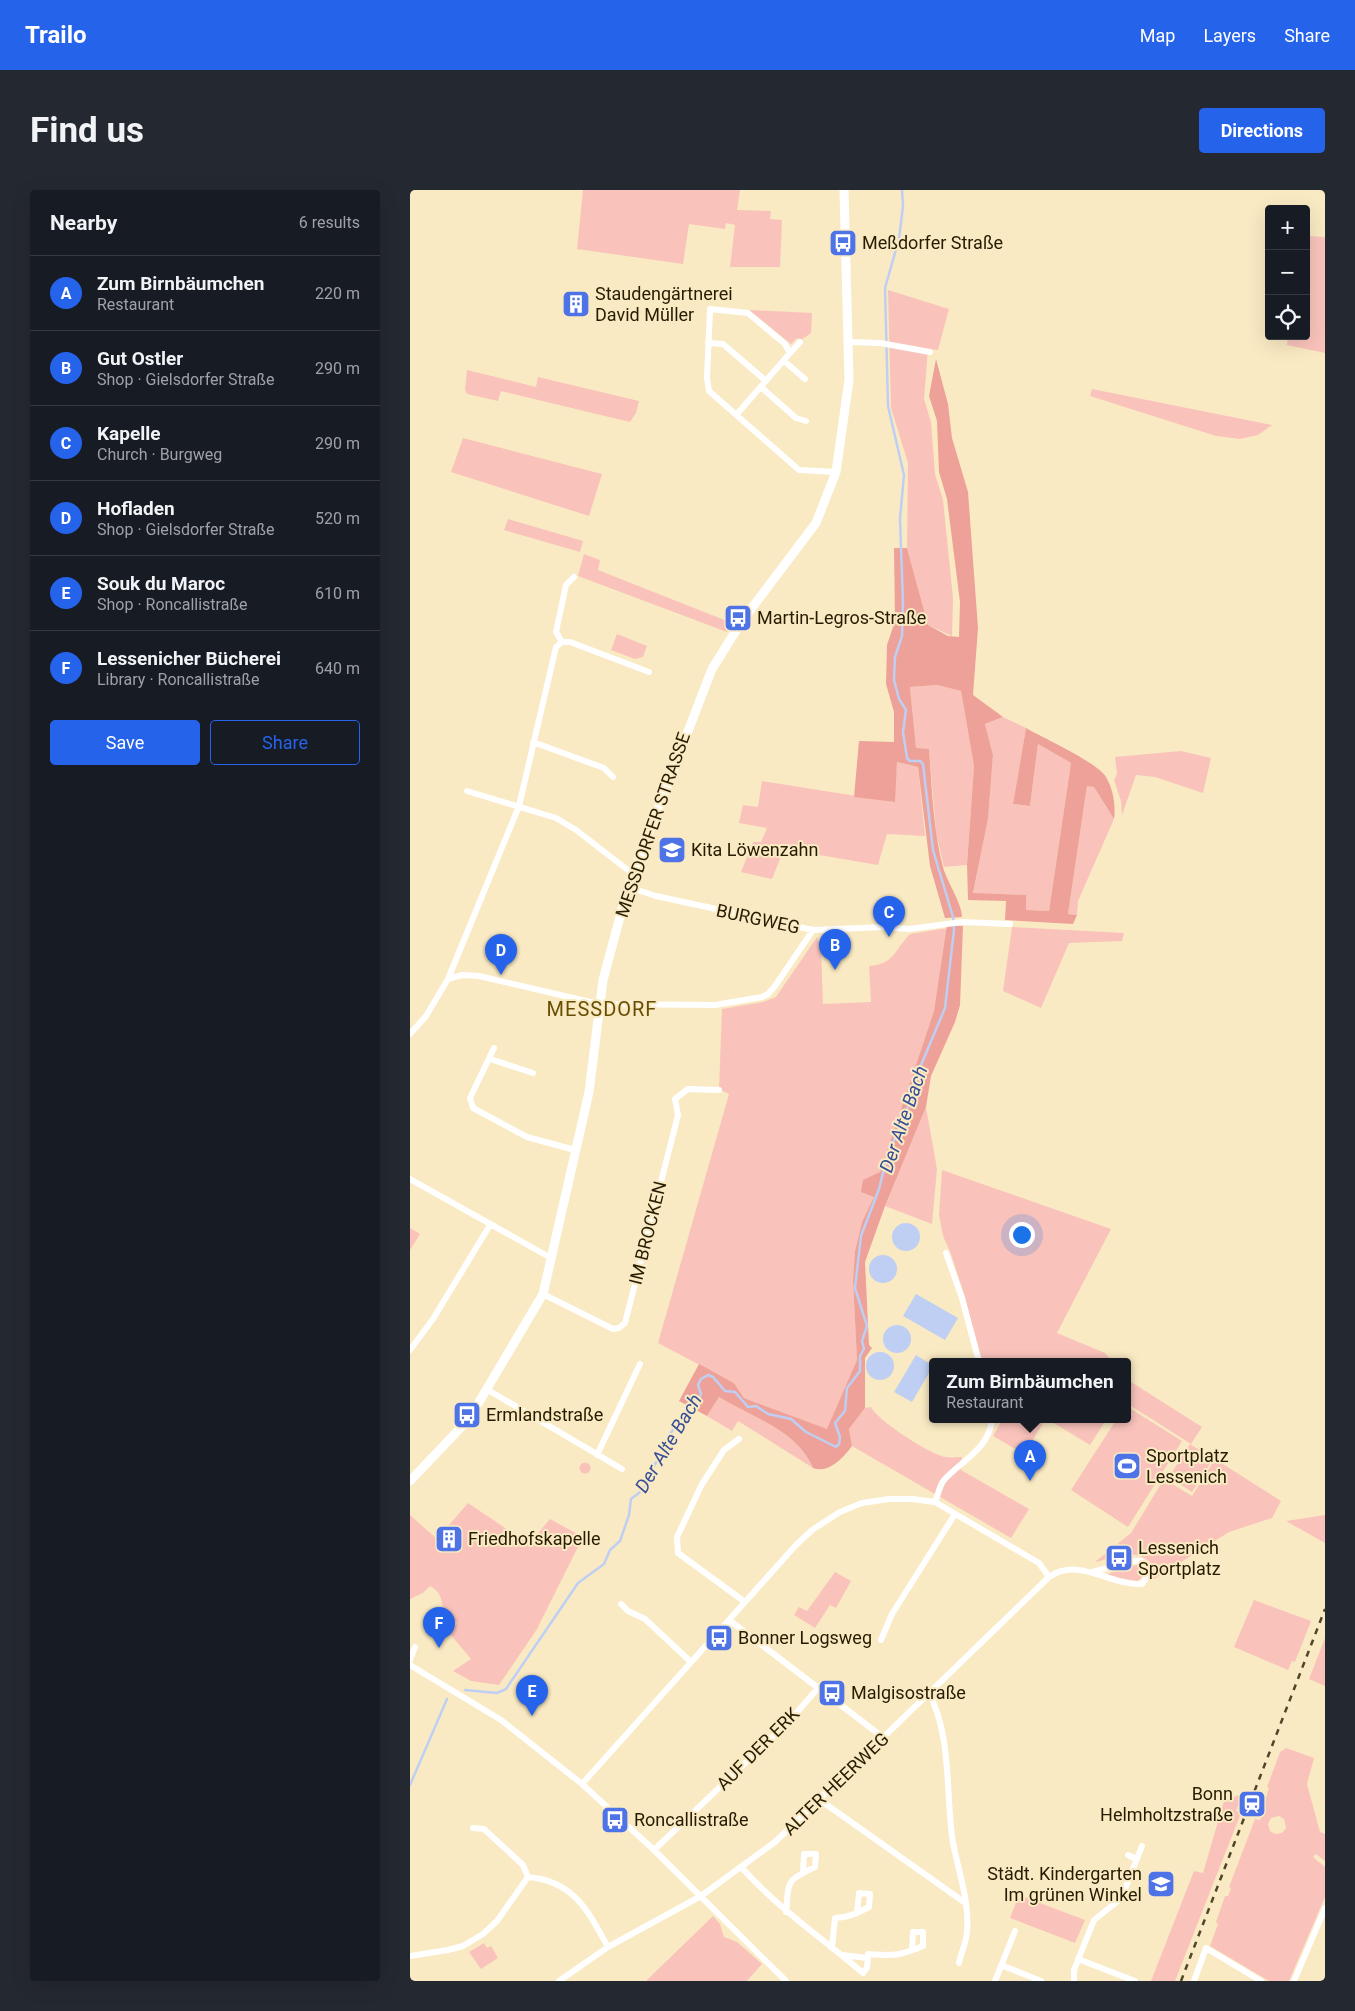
<!DOCTYPE html>
<meta charset="utf-8">
<style>
body{margin:0;font-family:Roboto,sans-serif;background:#242831;color:#f1f3f6}
.controls{position:absolute;right:15px;top:15px;display:grid;overflow:hidden;border-radius:5px;box-shadow:0 5px 20px #0002}
.controls button{width:45px;height:45px;display:grid;place-items:center;padding:0;border:0;border-bottom:1px solid #363941;background:#171b24;color:#f1f3f6;font:25px sans-serif}
.you{position:absolute;left:611px;top:1044px;width:18px;height:18px;margin:-12px;border:4px solid #fff;border-radius:50%;background:#1a73e8;box-shadow:0 0 0 8px #1a73e833}
.badge{display:grid;place-items:center;width:32px;height:32px;border-radius:50%;background:#2563eb;color:#fff;font-size:16px;font-weight:700}
.pin{position:absolute;translate:-50% -41px;filter:drop-shadow(0 1px 2px #0008)}
.pin::after{content:'';position:absolute;top:26px;width:18px;height:15px;background:inherit;clip-path:polygon(0 0,100% 0,50% 100%)}
.popup{position:absolute;left:519px;top:1168px;width:202px;height:65px;box-sizing:border-box;display:grid;place-content:center;border-radius:5px;background:#171b24;filter:drop-shadow(0 1px 4px #0005);font-size:16px;white-space:nowrap;color:#9ea1a6}
.popup b{font-size:19px;color:#f1f3f6}
.popup::after{content:'';position:absolute;left:50%;top:100%;margin-left:-10px;border:10px solid transparent;border-top-color:#171b24}
.list{margin:0;padding:0;list-style:none}
h2{display:flex;justify-content:space-between;align-items:center;height:65px;margin:0;padding:0 20px;font-size:21px}
h2 small{font-size:16px;font-weight:400;color:#9ea1a6}
.list li{display:grid;grid-template-columns:32px 1fr auto;gap:15px;align-items:center;box-sizing:border-box;height:75px;padding:0 20px;border-top:1px solid #363941}
.list b{display:block;font-size:19px;white-space:nowrap}
.list p{margin:0;font-size:16px;white-space:nowrap;color:#9ea1a6}
.list em{font-size:16px;font-style:normal;color:#9ea1a6}
.actions{display:flex;gap:10px;padding:15px 20px}
.actions a{flex:1;padding:11px 0;border:1px solid #2563eb;border-radius:5px;text-align:center;font-size:18px;color:#2563eb}
.actions .main{background:#2563eb;color:#fff}
.icon{flex:none;width:28px;height:28px;fill:none;stroke:currentColor;stroke-width:2;stroke-linecap:round;stroke-linejoin:round}
.map{position:relative;flex:none;width:915px;height:1791px;overflow:hidden;border-radius:5px}
header{display:flex;align-items:center;gap:30px;box-sizing:border-box;height:70px;padding:0 25px;background:#2563eb;color:#fff}
header strong{font-size:24px}
nav{display:flex;gap:28px;margin-inline-start:auto;font-size:18px}
.intro{display:flex;align-items:center;justify-content:space-between;box-sizing:border-box;height:120px;padding:0 30px}
h1{margin:0;font-size:35px}
.button{padding:12px 22px;border-radius:5px;background:#2563eb;color:#fff;font-size:18px;font-weight:700}
main{display:flex;gap:30px;padding:0 30px}
aside{flex:1;background:#171b24;border-radius:5px;box-shadow:0 5px 20px #0002}
.map>svg:first-child{display:block}
</style>
<header>
<strong>Trailo</strong>
<nav><a>Map</a><a>Layers</a><a>Share</a></nav>
</header>
<div class="intro"><h1>Find us</h1><a class="button">Directions</a></div>
<main>
<aside>
<h2>Nearby<small>6 results</small></h2>
<ul class="list">
<li><span class="badge">A</span><div><b>Zum Birnbäumchen</b><p>Restaurant</p></div><em>220 m</em></li>
<li><span class="badge">B</span><div><b>Gut Ostler</b><p>Shop · Gielsdorfer Straße</p></div><em>290 m</em></li>
<li><span class="badge">C</span><div><b>Kapelle</b><p>Church · Burgweg</p></div><em>290 m</em></li>
<li><span class="badge">D</span><div><b>Hofladen</b><p>Shop · Gielsdorfer Straße</p></div><em>520 m</em></li>
<li><span class="badge">E</span><div><b>Souk du Maroc</b><p>Shop · Roncallistraße</p></div><em>610 m</em></li>
<li><span class="badge">F</span><div><b>Lessenicher Bücherei</b><p>Library · Roncallistraße</p></div><em>640 m</em></li>
</ul>
<div class="actions"><a class="main">Save</a><a>Share</a></div>
</aside>
<div class="map">
<svg width="915" height="1791" viewBox="0 0 915 1791">
<rect width="100%" height="100%" fill="#faeac3"/>
<path fill="#f9c3bb" fill-rule="evenodd" d="M173 0H330L327 20 361 21 360 29 372 30 370 77H320L325 35 316 33 315 39 279 34 273 74 167 59Z
M897 46 915 47V163L877 155 878 146H896Z
M478 100 539 119 528 160 518 159 514 209 521 232 525 284 533 310 543 408 542 446 518 435 497 358 498 273 481 218Z
M339 120 402 123 401 143 391 150 387 148 381 154Z
M57 180 126 197 128 187 229 211 226 223 220 232 91 201 88 211 57 204 55 200Z
M682 199 862 235 848 245 830 249 806 246 680 206Z
M53 248 192 284 179 326 41 282Z
M98 329 173 351 170 362 94 340Z
M174 364 190 370 188 380 322 433 317 442 168 386Z
M207 444 237 456 233 467 225 469 201 460Z
M527 495 551 501 564 576 557 675 534 677 526 642 519 559H506L500 497Z
M593 527 616 538 603 614 620 616 628 554 661 573 639 721 616 720V705L563 704 578 629 583 565 575 534Z
M771 561 801 568 793 603 745 587 726 585 712 625 711 611 704 590 707 584 705 567Z
M487 572 508 577 515 646 477 644 468 675 374 659 362 689 331 682 343 652H351L357 638 329 633 333 615 348 617 352 591 484 612Z
M677 596 684 597 704 629 668 711 667 725 658 724Z
M602 737 714 743 712 751 659 753 631 818 593 801Z
M538 738 524 821 470 982 464 1007 452 1032 445 1061 443 1090 447 1170 418 1240 334 1208 324 1193 248 1153 319 904 309 899 312 819 353 812 366 807 407 747 411 758 413 814 461 812 459 776C485 774 484 760 500 744Z
M516 917 527 979 522 1034 475 1016Z
M532 980 701 1039 647 1143 695 1163 703 1172H576L571 1167 554 1104 541 1064 533 1046 529 1025Z
M0 1038 10 1044 0 1060Z
M718 1190 792 1237 781 1254 718 1214Z
M309 1207C341 1227 387 1240 403 1278L328 1231 322 1241 297 1226Z
M461 1217C467 1230 522 1266 536 1267 541 1268 547 1267 552 1267L551 1280 619 1319 601 1348 442 1256 439 1239 455 1218Z
M718 1217 772 1251 718 1337 661 1300 706 1230H718Z
M592 1230H635L614 1264 583 1246Z
M639 1230H696L680 1255Z
M780 1254 803 1269 782 1302 759 1287Z
M805 1269 871 1311 862 1328 819 1342 744 1389 741 1373C724 1357 704 1368 685 1372L721 1343 754 1289 782 1306Z
M169.5 1278a5.5 5.5 0 1 1 11 0a5.5 5.5 0 1 1-11 0Z
M58 1313 119 1354 140 1329 173 1347 127 1439 89 1495 61 1491 43 1481 61 1469 40 1444 47 1433C43 1429 37 1425 35 1420 29 1410 34 1404 20 1396L13 1403 0 1409V1325L27 1349Z
M915 1325V1353L876 1331Z
M727 1375 734 1382 733 1387 727 1391 698 1386 697 1384Z
M425 1382 441 1391 426 1418 420 1415 405 1438 384 1425 389 1417 397 1421Z
M844 1410 901 1431 885 1472 882 1471 878 1480 824 1457Z
M915 1448V1496L899 1489Z
M876 1558 904 1568 897 1594 910 1642 915 1644V1671L906 1664 903 1667 915 1677V1707L879 1791H859L800 1756 808 1734 806 1732 815 1706H818L821 1698 819 1697 845 1629 850 1630 851 1626 859 1598 857 1597 870 1562ZM869 1626 874 1629 876 1638 872 1643 865 1644 860 1641 858 1634 861 1628Z
M831 1604 832 1607 826 1621 831 1623 765 1791H741L784 1681 793 1683 814 1611Z
M609 1705 675 1730 665 1753 600 1728Z
M303 1726 310 1734 314 1747 327 1752 352 1774 337 1791H236Z
M74 1753 77 1758 81 1756 88 1768 71 1779 59 1762Z"/>
<path fill="#eda198" d="M526 169 538 214 542 248 558 302 568 438 563 505 593 527 575 534 583 565 578 629 563 703 616 705V720L639 721 661 573 628 554 620 616 603 614 616 538C633 548 687 572 696 587 703 599 706 615 704 629L684 597 677 596 658 724 667 725 663 734 595 730 596 711 558 710 557 675 564 576 551 501 527 495 500 497 506 558 519 559C522 598 523 639 533 677 537 692 552 713 552 727L535 728 520 676 508 577 487 572 485 612 444 607 449 551 484 552V522L476 494 477 455 485 431 484 358H497L518 435 538 446 549 447 550 412 537 309 529 282 527 231 519 206Z
M537 735 553 736 550 815 545 832 521 886 516 917 475 1016 455 1072 459 1155 462 1158 455 1168V1218L439 1239 442 1256C434 1267 419 1284 403 1278 387 1240 341 1227 309 1207L297 1226 269 1211 289 1174 324 1193 334 1208 417 1239 447 1170 443 1090 445 1061 452 1032 464 1007 451 1002 453 990 470 982 524 821Z"/>
<path fill="#bfcff4" d="M482 1047a14 14 0 1 1 28 0a14 14 0 1 1-28 0Z
M459 1079a14 14 0 1 1 28 0a14 14 0 1 1-28 0Z
M506 1104 548 1128 535 1150 493 1126Z
M473 1149a14 14 0 1 1 28 0a14 14 0 1 1-28 0Z
M456 1176a14 14 0 1 1 28 0a14 14 0 1 1-28 0Z
M506 1165 522 1175V1178L502 1212 484 1202Z"/>
<g fill="none" stroke-linecap="round" stroke-linejoin="round">
<path stroke="#bfcff4" stroke-width="2.5" d="M55 1500 87 1503 96 1499 168 1393 194 1374 200 1360 210 1351 219 1325 221 1309 234 1299C237 1284 243 1274 254 1264 255 1246 264 1237 278 1226L279 1215 289 1209 291 1204 288 1195 291 1189 298 1185 303 1187 315 1201 325 1202 338 1217 346 1216 358 1224 381 1229 396 1242 426 1257 429 1254 430 1247 425 1233 435 1221 437 1198 450 1181V1166L454 1159 452 1151 457 1136 445 1098 451 1046 469 999 477 967 501 910 509 880 535 818 544 740 543 727 523 660 513 574 510 571H500L497 568 493 542 496 520 489 509 484 490 485 467 492 446 493 413 490 329 494 285 478 216 475 98 489 49 493 16 492 0
M0 1595 37 1509"/>
<path stroke="#fff" stroke-width="6" d="M439 152 470 153 520 162
M298 153 313 154 356 191
M380 163 390 152
M374 171 395 189
M351 197 386 228 396 231
M327 224 380 163 375 154 338 123 300 119 297 188 299 201 389 280 426 282
M152 452 146 442 156 395 164 387
M123 552 194 578 203 587
M57 601 146 628 166 640 223 684
M218 697 246 706 403 740 474 737 499 739 552 732 600 734
M38 789 109 616 146 457 152 452H160L239 482
M0 844 16 826 38 789 52 785 69 786 189 814 305 815 352 807 358 804 365 796 403 740
M84 858 60 908 63 918 117 947 165 960
M80 869 123 883
M0 989 141 1068
M536 1063 552 1108 569 1172
M133 1104 203 1139 209 1138 215 1133 268 925 265 909 278 899 309 900
M0 1160 23 1129 80 1035
M78 1200 212 1279
M329 1249 314 1260 292 1294 267 1347 268 1363 335 1412
M187 1265 230 1174
M525 1312C528 1306 529 1296 534 1290 552 1270 578 1260 582 1230
M211 1414 218 1421 235 1429 281 1472
M319 1430 474 1548
M471 1450 482 1424 545 1324
M0 1470 5 1457
M0 1475 91 1530 172 1594 244 1660 376 1791
M519 1503C541 1545 536 1599 542 1646 546 1676 560 1709 557 1740 557 1752 551 1762 549 1773
M172 1594 386 1355 402 1340 430 1322 452 1313 479 1309H502L525 1312 629 1373 639 1387
M410 1610 554 1712
M244 1660 382 1528 408 1498
M718 1665 726 1669
M332 1678C368 1718 412 1748 453 1783L457 1778 458 1768 432 1765
M118 1687C164 1691 178 1721 198 1757
M376 1722C379 1691 375 1691 405 1677L406 1664H394L393 1683
M422 1758 425 1728C438 1728 447 1723 459 1717L460 1704 449 1703 447 1723
M0 1766 38 1760 53 1756 73 1744 87 1731 118 1687 113 1675 74 1639 63 1638
M458 1768V1764C484 1766 489 1766 513 1756V1742H503L502 1760
M668 1769 725 1791
M591 1775 631 1791
M149 1791 198 1757 291 1706 365 1652 639 1387C669 1366 700 1396 732 1394L738 1385V1380L731 1371H724L682 1382
M585 1791 605 1741
M664 1791V1780L684 1730 708 1711 713 1704 732 1656
M784 1791 796 1758 851 1791
M884 1791 915 1718"/>
<path stroke="#fff" stroke-width="9" d="M0 1291 59 1229 133 1104 179 902 193 790 218 697 302 479 332 431 406 333 426 282 439 190 434 0"/>
<path stroke="#504529" stroke-width="2.5" stroke-dasharray="6 6" stroke-linecap="butt" d="M771 1791 915 1419"/>
</g>
<defs>
<symbol id="bus-square" viewBox="-11 -11 22 22"><rect x="-9" y="-9" width="18" height="18" rx="4" fill="#4e73e7" stroke="#faeac3"/><path d="M-5-6H5V4H4V6H2V4H-2V6H-4V4H-5ZM-3.5-4V0h7V-4ZM-3.5 1.2v1.5H-2V1.2ZM2 1.2v1.5H3.5V1.2Z" fill="#fff"/></symbol>
<symbol id="building-square" viewBox="-11 -11 22 22"><rect x="-9" y="-9" width="18" height="18" rx="4" fill="#4e73e7" stroke="#faeac3"/><path d="M-4-6H4V6H1V3H-1V6H-4ZM-2.5-4.3h1.7v1.8h-1.7ZM.8-4.3h1.7v1.8H.8ZM-2.5-1h1.7V.8h-1.7ZM.8-1h1.7V.8H.8Z" fill="#fff"/></symbol>
<symbol id="school-square" viewBox="-11 -11 22 22"><rect x="-9" y="-9" width="18" height="18" rx="4" fill="#4e73e7" stroke="#faeac3"/><path d="M0-5L7-2L0 1L-7-2ZM-4 1L0 2.5L4 1V4Q0 6-4 4Z" fill="#fff"/></symbol>
<symbol id="stadium-square" viewBox="-11 -11 22 22"><rect x="-9" y="-9" width="18" height="18" rx="4" fill="#4e73e7" stroke="#faeac3"/><path d="M0-5a6.5 5 0 1 0 0 10a6.5 5 0 1 0 0-10ZM-3.5-1.8h7v3.6h-7Z" fill="#fff"/></symbol>
<symbol id="station-square" viewBox="-11 -11 22 22"><rect x="-9" y="-9" width="18" height="18" rx="4" fill="#4e73e7" stroke="#faeac3"/><path d="M-3-6H3Q5-6 5-4V2Q5 4 3 4L4.5 6H3L1.5 4h-3L-3 6H-4.5L-3 4Q-5 4-5 2V-4Q-5-6-3-6ZM-3.5-4v3h7v-3ZM-3.5 1v1.5H-2V1ZM2 1v1.5H3.5V1Z" fill="#fff"/></symbol>
</defs>
<g fill-rule="evenodd">
<use href="#bus-square" x="417" y="37" width="32" height="32"/>
<use href="#building-square" x="150" y="98" width="32" height="32"/>
<use href="#bus-square" x="312" y="412" width="32" height="32"/>
<use href="#school-square" x="246" y="644" width="32" height="32"/>
<use href="#bus-square" x="41" y="1209" width="32" height="32"/>
<use href="#stadium-square" x="701" y="1260" width="32" height="32"/>
<use href="#building-square" x="23" y="1333" width="32" height="32"/>
<use href="#bus-square" x="693" y="1352" width="32" height="32"/>
<use href="#bus-square" x="293" y="1432" width="32" height="32"/>
<use href="#bus-square" x="406" y="1487" width="32" height="32"/>
<use href="#station-square" x="826" y="1598" width="32" height="32"/>
<use href="#bus-square" x="189" y="1614" width="32" height="32"/>
<use href="#school-square" x="735" y="1678" width="32" height="32"/>
</g>
<g text-anchor="middle" stroke-width="4" stroke-linejoin="round" paint-order="stroke">
<g font-size="18" fill="#261c02" stroke="#faeac3" text-anchor="start">
<text x="452" y="59">Meßdorfer Straße</text>
<text x="185" y="110">Staudengärtnerei<tspan x="185" dy="21">David Müller</tspan></text>
<text x="347" y="434">Martin-Legros-Straße</text>
<text x="281" y="666">Kita Löwenzahn</text>
<text x="76" y="1231">Ermlandstraße</text>
<text x="736" y="1272">Sportplatz<tspan x="736" dy="21">Lessenich</tspan></text>
<text x="58" y="1355">Friedhofskapelle</text>
<text x="728" y="1364">Lessenich<tspan x="728" dy="21">Sportplatz</tspan></text>
<text x="328" y="1454">Bonner Logsweg</text>
<text x="441" y="1509">Malgisostraße</text>
<text x="823" y="1610" text-anchor="end">Bonn<tspan x="823" dy="21">Helmholtzstraße</tspan></text>
<text x="224" y="1636">Roncallistraße</text>
<text x="732" y="1690" text-anchor="end">Städt. Kindergarten<tspan x="732" dy="21">Im grünen Winkel</tspan></text>
</g>
<g font-size="18" fill="#261c02" stroke="#faeac3">
<text transform="translate(243 635) rotate(-71)" y="6">MESSDORFER STRASSE</text>
<text transform="translate(348 729) rotate(12)" y="6">BURGWEG</text>
<text transform="translate(238 1043) rotate(-76)" y="6">IM BROCKEN</text>
<text transform="translate(348 1559) rotate(-45)" y="6">AUF DER ERK</text>
<text transform="translate(426 1594) rotate(-44)" y="6">ALTER HEERWEG</text>
</g>
<g font-size="19" font-style="italic" fill="#364e96" stroke="#faeac3">
<text transform="translate(493 929) rotate(-71)" y="7">Der Alte Bach</text>
<text transform="translate(258 1253) rotate(-59)" y="7">Der Alte Bach</text>
</g>
<g font-size="20" letter-spacing="1" fill="#664e03" stroke="#faeac3">
<text x="192" y="826">MESSDORF</text>
</g>
</g>
</svg>
<div class="controls">
<button>+</button>
<button>−</button>
<button><svg class="icon" aria-label="locate" viewBox="0 0 24 24"><circle cx="12" cy="12" r="6"/><path d="M12 2v4M12 18v4M2 12h4M18 12h4"/></svg></button>
</div>
<div class="you"></div>
<div class="pin badge" style="left:620px;top:1291px">A</div>
<div class="popup"><b>Zum Birnbäumchen</b>Restaurant</div>
<div class="pin badge" style="left:425px;top:780px">B</div>
<div class="pin badge" style="left:479px;top:747px">C</div>
<div class="pin badge" style="left:91px;top:785px">D</div>
<div class="pin badge" style="left:122px;top:1526px">E</div>
<div class="pin badge" style="left:29px;top:1458px">F</div>
</div>
</main>
